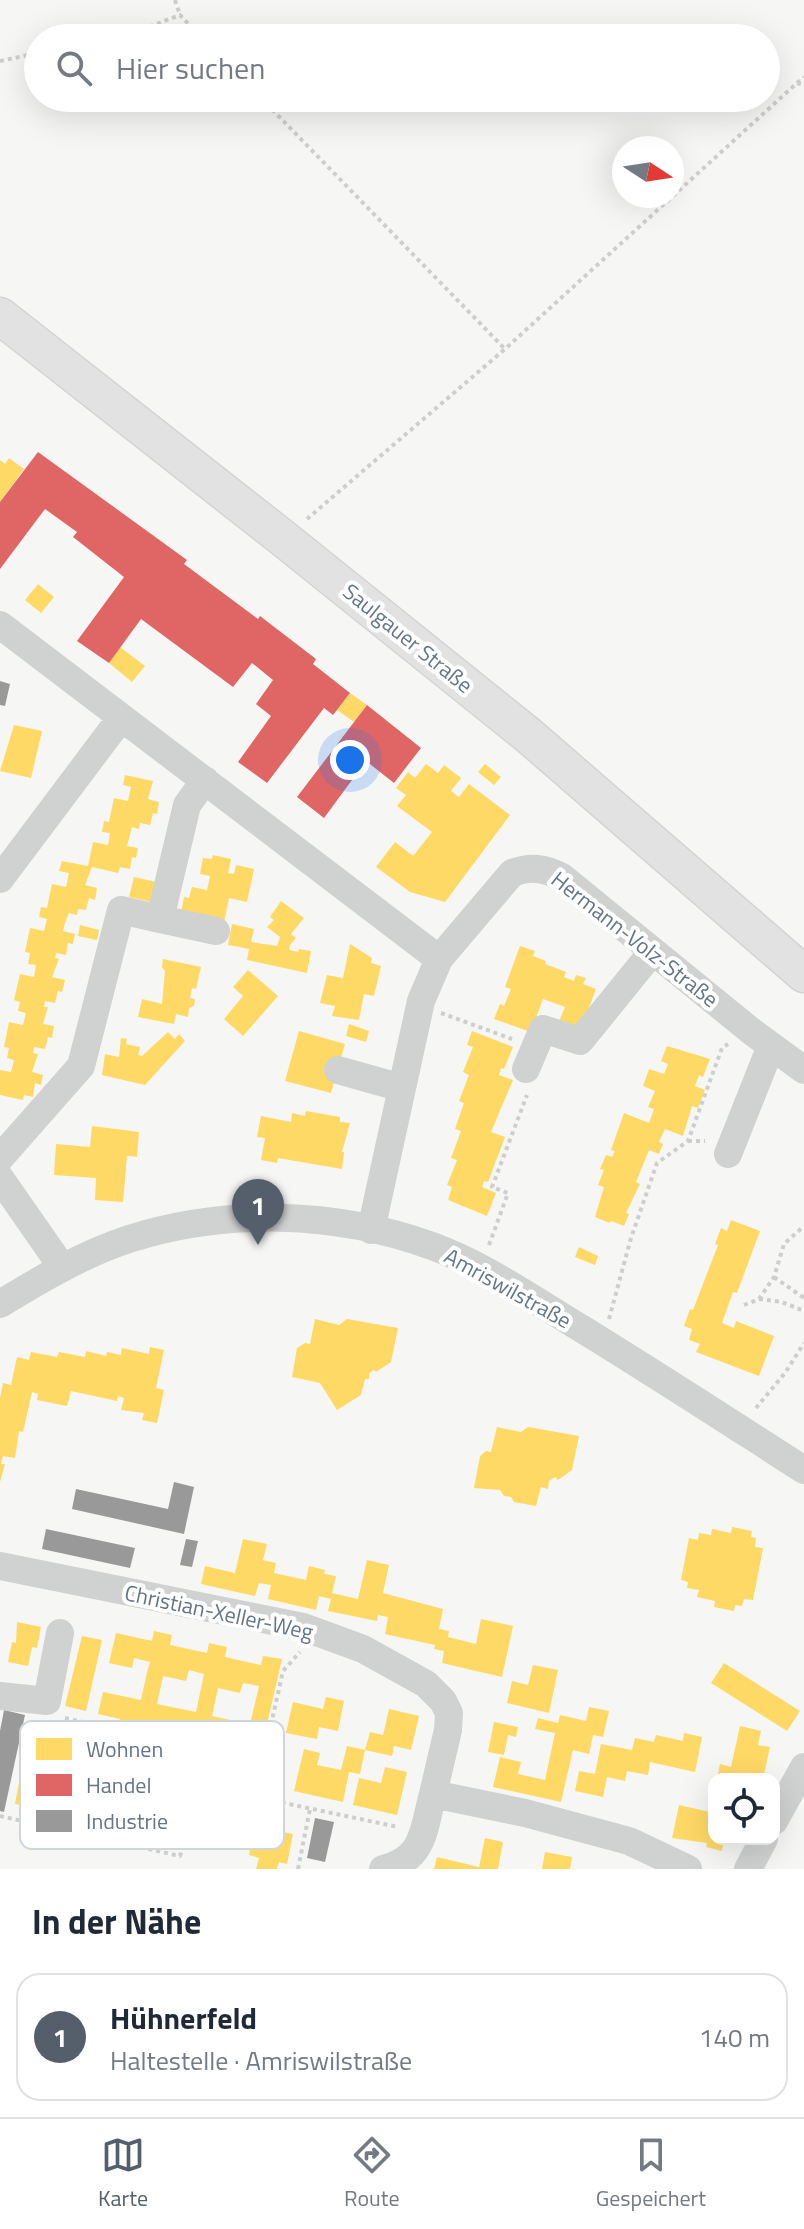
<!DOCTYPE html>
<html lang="de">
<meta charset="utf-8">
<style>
body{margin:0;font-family:"Titillium Web",sans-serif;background:#f2f2f3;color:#1f2937}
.controls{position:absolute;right:24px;bottom:24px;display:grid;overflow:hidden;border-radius:16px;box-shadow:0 8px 32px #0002}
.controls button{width:72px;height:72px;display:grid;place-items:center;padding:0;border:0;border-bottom:2px solid #e0e1e3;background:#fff;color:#1f2937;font:40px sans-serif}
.compass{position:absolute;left:612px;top:136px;width:72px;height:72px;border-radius:50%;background:#fff;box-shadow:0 8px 32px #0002;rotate:102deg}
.you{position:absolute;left:350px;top:760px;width:28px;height:28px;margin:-20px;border:6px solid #fff;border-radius:50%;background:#1a73e8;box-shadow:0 0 0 12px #1a73e833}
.badge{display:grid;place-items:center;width:52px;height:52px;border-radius:50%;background:#555f6c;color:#fff;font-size:26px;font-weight:700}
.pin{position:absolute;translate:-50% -66px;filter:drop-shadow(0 2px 4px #0008)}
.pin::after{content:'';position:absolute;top:42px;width:28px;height:24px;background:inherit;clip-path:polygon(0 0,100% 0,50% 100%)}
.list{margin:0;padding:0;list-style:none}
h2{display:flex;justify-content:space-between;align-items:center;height:104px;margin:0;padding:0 32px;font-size:34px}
h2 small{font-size:26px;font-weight:400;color:#747a83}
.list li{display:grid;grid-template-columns:52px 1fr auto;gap:24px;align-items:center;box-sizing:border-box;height:128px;margin:0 16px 16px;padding:0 16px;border:2px solid #e0e1e3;border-radius:24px}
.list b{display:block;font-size:30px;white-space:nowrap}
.list p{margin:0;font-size:26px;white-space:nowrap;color:#747a83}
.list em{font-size:26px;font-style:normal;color:#747a83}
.icon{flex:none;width:44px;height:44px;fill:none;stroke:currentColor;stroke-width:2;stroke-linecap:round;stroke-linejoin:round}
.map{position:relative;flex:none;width:804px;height:1869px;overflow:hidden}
.search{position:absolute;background:#fff;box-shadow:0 8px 32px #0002;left:24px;right:24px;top:24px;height:88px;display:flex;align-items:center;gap:20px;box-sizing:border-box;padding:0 28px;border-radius:44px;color:#747a83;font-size:30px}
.sheet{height:248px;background:#fff}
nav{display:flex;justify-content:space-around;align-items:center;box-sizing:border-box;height:112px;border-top:2px solid #e0e1e3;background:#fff;font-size:22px;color:#747a83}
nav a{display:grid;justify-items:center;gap:4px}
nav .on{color:#555f6c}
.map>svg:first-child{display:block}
</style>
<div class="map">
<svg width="804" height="1869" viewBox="0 0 804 1869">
<rect width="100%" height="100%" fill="#f6f6f5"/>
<path fill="#ffd966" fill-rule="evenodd" d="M9 458 24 469 0 502V460L5 464Z
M38 584 54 597 41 613 25 600Z
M120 647 145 666 132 682 109 663Z
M350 693 367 705 354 722 337 710Z
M14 725 42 731 31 778 0 771Z
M426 764 438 773 444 765 461 778 451 791 459 797 469 784 510 815 445 902 410 892 376 867 395 842 413 856 432 832 397 806 406 795 396 788 408 772 415 778Z
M485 764 501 777 494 785 478 772Z
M125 775 153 781 148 799 159 802 157 814 153 813 150 825 140 823 139 829 132 827 127 846 138 848 136 858 132 857 130 869 120 867 118 873 92 867 85 885 97 888 95 900 89 898 86 910 78 909 77 915 69 913 65 923 63 931 75 934 73 944 68 943 66 955 56 953 55 958 59 959 52 977 65 980 62 992 58 991 55 1003 45 1001 44 1007H48L43 1024 54 1026 52 1038 48 1037 45 1049 34 1047 33 1053 38 1054 32 1072 43 1075 41 1085 35 1083 33 1097 24 1095 23 1100 0 1095V1070L11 1072 14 1060 7 1058 9 1048 4 1047 9 1022 23 1025 26 1013 18 1011 20 1002 14 1000 20 974 34 977 36 965 28 964 30 953 25 952 30 928 44 931 47 919 39 917 41 907 47 908 52 884 66 887 69 873 59 871 62 861 88 866 93 842 108 845 110 833 102 832 104 821 109 822 114 798 128 801 131 787 123 785Z
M213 855 231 859 228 873 234 874 236 865 254 869 247 902 229 898 224 922 181 913 184 897 189 898 192 887 207 890 210 876 200 874 203 858 212 859Z
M134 877 156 882 151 902 129 897Z
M281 901 304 918 291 934 296 938 290 945 289 950 298 952 299 949 311 951 307 973 247 960 249 949 228 945 232 924 254 929 251 942 277 946 280 937 267 927 274 920 270 917Z
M80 925 99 930 97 940 78 936Z
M350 944 372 958 371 963 381 966 374 996 364 994 359 1020 332 1016 335 1006 320 1003 327 975 343 978Z
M520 946 535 951 533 956 546 961 545 964 566 972 564 977 574 981 576 975 586 978 583 984 596 989 581 1029 559 1021 565 1007 543 999 531 1032 494 1019 500 1004 504 1006 511 989 505 987Z
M163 959 201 967 196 989 192 988 190 998 195 999 194 1006 189 1008 188 1017 176 1014 174 1024 138 1017 142 999 162 1004 165 971 162 967Z
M248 970 278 996 243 1036 224 1019 243 996 233 987Z
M349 1024 369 1031 366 1042 346 1036Z
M299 1031 345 1044 331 1093 285 1081Z
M472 1031 513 1047 504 1069 501 1068 499 1075 513 1080 491 1132 505 1137 488 1182 484 1181 482 1187 496 1193 487 1216 448 1200 452 1187 447 1185 457 1160 451 1158 461 1131 455 1129 464 1103 459 1101 469 1075 463 1072 473 1047 467 1045Z
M168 1032 175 1039 179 1034 185 1041 145 1085 102 1075 105 1054 119 1057 121 1038 127 1039 126 1044 140 1047 138 1055 142 1056Z
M667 1046 710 1059 703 1077 699 1075 695 1086 705 1090 698 1108 692 1106 683 1136 665 1129 659 1142 663 1144 659 1154 649 1150 636 1182 640 1184 626 1213 629 1214 624 1226 611 1221 610 1223 595 1217 604 1187 598 1185 604 1170 600 1169 606 1155 612 1157 615 1151 611 1150 624 1113 649 1123 654 1109 648 1107 655 1091 643 1086 649 1069 664 1074 668 1064 661 1061Z
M306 1111 340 1117V1122L350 1123 342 1152H344L342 1169 278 1158 277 1163 261 1160 265 1138 257 1137 261 1116 291 1122 292 1113 305 1116Z
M92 1126 139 1132 137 1157 127 1156 123 1202 95 1200 96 1178 54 1175 56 1144 90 1147Z
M731 1220 760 1231 737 1293 733 1292 722 1323 734 1328 736 1321 774 1336 759 1376 696 1352 700 1344 689 1340 692 1329 684 1326 690 1309 693 1310 718 1245 715 1244 721 1228 727 1231Z
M579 1247 598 1256 595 1265 575 1257Z
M315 1319 339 1325 347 1319 398 1328 391 1362 376 1372 374 1370 369 1373V1379H365L361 1395 337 1410 320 1383 292 1377 297 1348 305 1343 310 1344Z
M150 1347 164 1350 156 1388 164 1390 157 1423 142 1420 144 1413 121 1410 124 1398 118 1396 117 1401 71 1391 67 1406 37 1400 38 1394 32 1392 23 1432 19 1431 15 1458 3 1456 1 1464H5L0 1482V1398L3 1383 11 1385 17 1357 29 1360 31 1352 57 1357 59 1352 85 1357 86 1351 106 1356 107 1352 121 1355 122 1348 149 1354Z
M497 1427 521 1432 528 1427 579 1436 572 1470 558 1480 555 1477 549 1481 548 1489 541 1487 536 1506 514 1502 511 1497 504 1496 500 1490 474 1488 480 1456 486 1451 491 1452Z
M732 1527 752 1531 751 1537 756 1538 755 1547 763 1548 753 1600 744 1599 742 1606 735 1605 734 1611 714 1607 715 1601 697 1597 699 1590 687 1588 688 1582 681 1580 689 1538 698 1540 699 1533 711 1535 712 1529 731 1533Z
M243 1539 267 1544 263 1560 276 1563 274 1573 306 1580 309 1566 325 1570 324 1574 336 1576 332 1593 358 1599 367 1560 389 1565 383 1593 443 1609 439 1629 449 1631 448 1637 476 1644 481 1619 513 1626 502 1677 442 1663 444 1651 434 1649 435 1645 385 1634 388 1617 378 1615 377 1621 328 1611 331 1599 319 1596 316 1610 268 1599 271 1585 259 1583 255 1596 201 1584 205 1566 235 1573Z
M17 1622 41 1627 37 1648 32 1647 28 1666 8 1662 12 1642 16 1643Z
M154 1631 172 1635 170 1645 207 1653 209 1643 227 1647 225 1657 261 1665 263 1656 282 1659 261 1750 251 1748 250 1754 228 1749 229 1743 197 1735 195 1742 173 1737 174 1731 152 1726 142 1724 141 1730 119 1725 120 1719 98 1714 103 1692 141 1700 147 1672 150 1662 134 1658 132 1668 109 1663 116 1633 152 1641ZM189 1670 204 1674 196 1712 157 1704 163 1676 186 1681ZM243 1683 259 1686 250 1724 212 1716 218 1688 240 1693Z
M82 1636 102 1640 86 1711 65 1706Z
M724 1663 800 1711 787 1731 711 1683Z
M533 1665 558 1670 549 1713 507 1703 512 1681 528 1685Z
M326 1697 344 1701 338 1731 319 1727 317 1739 286 1733 293 1702 323 1709Z
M589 1707 609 1711 603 1737 593 1735 589 1754 573 1750 561 1802 493 1787 500 1757 521 1762 518 1774 545 1780 555 1733 535 1729 538 1718 558 1723 560 1715 586 1721Z
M389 1709 419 1716 411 1750 394 1746 392 1756 365 1750 370 1732 383 1735Z
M494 1722 518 1727 516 1737 508 1735 504 1755 488 1752Z
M740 1726 761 1731 758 1745 770 1747 763 1779H717L720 1764 731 1767Z
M684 1733 702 1737 695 1772 650 1762 648 1775 627 1771 625 1781 607 1777 603 1797 575 1791 579 1771 595 1774 601 1744 632 1750 635 1738 654 1742 656 1735 683 1741Z
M29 1737 43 1740 41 1750 54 1753 56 1743 69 1746 67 1755 82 1758 84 1748 98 1751 95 1766 107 1769 110 1754 124 1758 122 1768 136 1771 138 1761 150 1764 148 1773 162 1777 164 1767 179 1770 176 1780 190 1783 178 1839 15 1804 21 1771 34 1774 36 1762 24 1759ZM51 1765 63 1768 61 1777 49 1775ZM105 1777 117 1779 115 1790 103 1787ZM76 1783 88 1786 86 1796 74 1793ZM133 1783 145 1786 143 1796 131 1793ZM160 1789 172 1792 169 1802 157 1799Z
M347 1746 365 1750 360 1774 349 1772 343 1802 294 1791 304 1749 320 1753 317 1765 341 1770Z
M385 1767 407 1772 397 1815 353 1805 359 1778 381 1783Z
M679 1805 714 1813V1839H724L722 1851 706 1847 707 1843 672 1838Z
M251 1825 293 1834 287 1864 279 1862 277 1869H256L259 1858 249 1855 251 1843 247 1842Z
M485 1838 503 1842 498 1869H434L437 1857 479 1867Z
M545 1852 572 1857 570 1869H542Z"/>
<path fill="#e06666" d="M38 452 187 560 184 564 258 619 260 616 316 659 313 664 350 693 333 715 324 708 267 783 238 762 271 716 256 704 273 680 252 663 233 687 141 619 109 663 77 641 124 577 73 537 77 532 45 509 0 569V502Z
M367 705 421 748 394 783 366 761 324 818 297 797Z"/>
<path fill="#999" d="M0 681 10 684 5 706 0 705Z
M174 1482 194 1487 184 1534 72 1509 76 1489 168 1509Z
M46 1529 135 1548 130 1568 42 1549Z
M186 1539 198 1541 192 1567 180 1565Z
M4 1710 25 1715 4 1812 0 1811V1731Z
M315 1818 334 1822 325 1862 307 1858Z"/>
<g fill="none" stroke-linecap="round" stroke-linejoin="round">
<defs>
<path id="major" d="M0 316 284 539 528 735 804 974"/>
</defs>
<use href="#major" stroke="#d3d4d4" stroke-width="39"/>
<path stroke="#cdcece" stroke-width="4" stroke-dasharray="4 4" stroke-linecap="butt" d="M175 0 180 15
M103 38 146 28 180 15 202 38
M0 61 38 53
M797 83 804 77
M261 98 505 349
M307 519 505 349 797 83 804 85
M441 1013 512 1039
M688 1141H705
M489 1245 508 1193 492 1187 527 1095
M774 1277 804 1298
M759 1299 782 1302 804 1311
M744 1305 759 1299 774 1277 784 1244 804 1226
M609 1319 631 1238 657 1163 688 1141 722 1048 728 1044
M756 1408 785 1373 804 1343
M65 1718 258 1762 251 1796 398 1827
M258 1762 264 1756 283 1671 300 1652
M0 1816 180 1856 209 1751
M298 1869 310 1809"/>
<path stroke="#d0d1d1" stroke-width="28" d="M0 625 439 959 512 873C531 866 544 868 562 877L751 1031 804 1070
M0 879 121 718
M160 919 216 931
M526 1069 543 1029 580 1041 653 951
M338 1070 402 1088
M728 1154 771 1046
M0 1158 81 1066 121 910 160 919 187 805 205 780
M0 1178 62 1267
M371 1230 421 1001 439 959
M0 1304C41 1279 83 1254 129 1239 227 1208 335 1211 432 1246 481 1264 525 1294 569 1321 648 1369 726 1420 804 1470
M0 1566 303 1627 363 1649 426 1684 443 1701 449 1713 448 1730 433 1794 525 1813 629 1841 688 1869
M0 1696 47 1701 60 1633
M774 1821 804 1767
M383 1869C425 1859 423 1830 433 1794
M748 1869 764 1839"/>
<use href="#major" stroke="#e2e2e3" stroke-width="36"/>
</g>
<g text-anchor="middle" stroke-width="8" stroke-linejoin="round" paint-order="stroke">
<g font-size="22" fill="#657586" stroke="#fff">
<text transform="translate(408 638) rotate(39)" y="8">Saulgauer Straße</text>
<text transform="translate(635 939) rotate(38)" y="8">Hermann-Volz-Straße</text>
<text transform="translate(508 1288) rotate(29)" y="8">Amriswilstraße</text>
<text transform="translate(219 1612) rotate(12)" y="8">Christian-Xeller-Weg</text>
</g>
</g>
<rect x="20" y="1721" width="264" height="128" rx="12" fill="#fff" stroke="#d1d6db" stroke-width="2"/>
<rect x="36" y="1738" width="36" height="22" fill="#ffd966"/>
<rect x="36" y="1774" width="36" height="22" fill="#e06666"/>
<rect x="36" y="1810" width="36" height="22" fill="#999"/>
<g font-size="22" fill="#657586">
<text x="86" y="1757">Wohnen</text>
<text x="86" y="1793">Handel</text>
<text x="86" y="1829">Industrie</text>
</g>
</svg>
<div class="controls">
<button><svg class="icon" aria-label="locate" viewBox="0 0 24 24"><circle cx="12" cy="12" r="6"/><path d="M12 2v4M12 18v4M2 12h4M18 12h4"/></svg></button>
</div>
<svg class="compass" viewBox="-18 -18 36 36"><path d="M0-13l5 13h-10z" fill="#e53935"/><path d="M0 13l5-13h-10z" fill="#747a83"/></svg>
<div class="you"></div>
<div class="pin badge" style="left:258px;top:1245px">1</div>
<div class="search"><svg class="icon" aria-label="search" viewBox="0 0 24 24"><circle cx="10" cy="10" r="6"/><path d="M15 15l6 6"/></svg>Hier suchen</div>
</div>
<section class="sheet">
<h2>In der Nähe<small></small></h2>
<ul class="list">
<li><span class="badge">1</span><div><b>Hühnerfeld</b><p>Haltestelle · Amriswilstraße</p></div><em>140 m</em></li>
</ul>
</section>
<nav>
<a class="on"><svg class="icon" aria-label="map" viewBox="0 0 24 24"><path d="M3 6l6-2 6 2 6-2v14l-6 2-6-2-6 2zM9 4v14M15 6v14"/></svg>Karte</a>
<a><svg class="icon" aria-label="directions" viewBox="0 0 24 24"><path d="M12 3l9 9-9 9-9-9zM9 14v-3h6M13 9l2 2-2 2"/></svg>Route</a>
<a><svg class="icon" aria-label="saved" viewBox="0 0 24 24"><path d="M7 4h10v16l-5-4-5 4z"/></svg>Gespeichert</a>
</nav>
